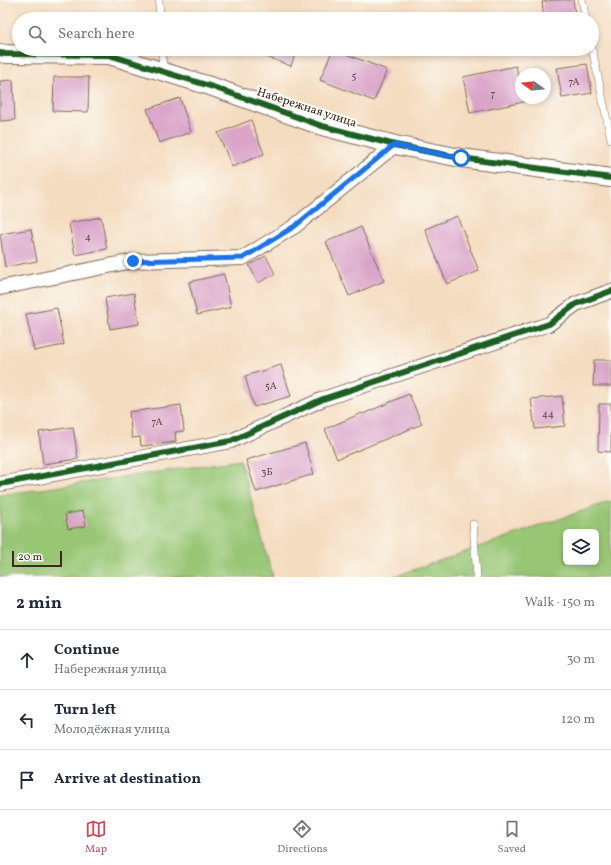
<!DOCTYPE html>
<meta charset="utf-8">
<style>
body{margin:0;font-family:Vollkorn,serif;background:#f2f2f3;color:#1f2937}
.controls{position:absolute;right:12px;bottom:12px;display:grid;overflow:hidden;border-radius:6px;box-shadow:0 2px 6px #0003}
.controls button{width:36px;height:36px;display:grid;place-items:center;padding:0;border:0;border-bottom:1px solid #e0e1e3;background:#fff;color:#1f2937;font:20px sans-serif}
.compass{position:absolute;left:515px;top:68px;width:36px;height:36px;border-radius:50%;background:#fff;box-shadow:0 2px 6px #0003;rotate:285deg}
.scale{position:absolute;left:12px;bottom:10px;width:50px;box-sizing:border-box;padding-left:4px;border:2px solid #3b2a1e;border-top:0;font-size:11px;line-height:14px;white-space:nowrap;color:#3b2a1e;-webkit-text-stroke:3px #fdfcf7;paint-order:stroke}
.stop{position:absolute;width:12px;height:12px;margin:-9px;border:3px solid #1a73e8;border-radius:50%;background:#fff}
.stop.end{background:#1a73e8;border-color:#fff;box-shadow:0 1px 4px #0008}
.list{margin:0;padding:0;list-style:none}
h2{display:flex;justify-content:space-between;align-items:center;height:52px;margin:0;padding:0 16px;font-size:17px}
h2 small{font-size:13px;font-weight:400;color:#747a83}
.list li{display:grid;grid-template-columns:26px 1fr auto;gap:12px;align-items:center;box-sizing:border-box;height:60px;padding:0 16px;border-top:1px solid #e0e1e3}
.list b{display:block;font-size:15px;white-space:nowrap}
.list p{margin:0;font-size:13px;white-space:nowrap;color:#747a83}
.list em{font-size:13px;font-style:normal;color:#747a83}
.icon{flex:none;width:22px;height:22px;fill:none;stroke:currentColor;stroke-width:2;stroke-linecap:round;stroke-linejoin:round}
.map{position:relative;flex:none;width:611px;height:577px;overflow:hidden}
.search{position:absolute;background:#fff;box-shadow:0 2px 6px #0003;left:12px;right:12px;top:12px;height:44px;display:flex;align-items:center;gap:10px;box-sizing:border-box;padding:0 14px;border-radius:22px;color:#747a83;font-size:15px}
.sheet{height:232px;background:#fff}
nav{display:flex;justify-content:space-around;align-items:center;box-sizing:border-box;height:56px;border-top:1px solid #e0e1e3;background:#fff;font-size:11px;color:#747a83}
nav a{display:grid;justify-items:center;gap:2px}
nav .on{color:#d1495b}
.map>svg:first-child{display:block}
</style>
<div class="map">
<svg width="611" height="577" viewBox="0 0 611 577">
<rect width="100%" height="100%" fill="#fdfcf7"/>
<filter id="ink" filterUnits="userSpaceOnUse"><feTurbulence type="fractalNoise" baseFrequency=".025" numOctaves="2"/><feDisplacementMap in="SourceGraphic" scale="8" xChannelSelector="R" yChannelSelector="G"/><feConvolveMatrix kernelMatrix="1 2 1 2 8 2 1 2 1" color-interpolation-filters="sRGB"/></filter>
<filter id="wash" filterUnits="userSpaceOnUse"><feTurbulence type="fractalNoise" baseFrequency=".012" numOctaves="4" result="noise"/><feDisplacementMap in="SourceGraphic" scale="16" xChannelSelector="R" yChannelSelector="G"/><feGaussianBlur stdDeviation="0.9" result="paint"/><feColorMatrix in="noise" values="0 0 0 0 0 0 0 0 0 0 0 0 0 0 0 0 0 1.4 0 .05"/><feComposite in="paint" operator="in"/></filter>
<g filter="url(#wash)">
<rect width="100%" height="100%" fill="#f4dcc0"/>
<path fill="#98c675" stroke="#6a784a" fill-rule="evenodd" d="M240 460 273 577H0V495Z
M611 501V577H393ZM566 532H596V562H566Z"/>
<g id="blocks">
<path fill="#daa5c9" d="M553 0H573L576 19H544L542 2Z
M248 49H297L291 66 248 50Z
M333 49 387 70 374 101 320 80Z
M587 64 592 93 562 98 557 68Z
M516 66 521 88V98H523L524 102 470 113 463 77Z
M54 77H89L88 112 53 111Z
M13 80 15 120 0 121V81Z
M180 98 191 132 159 143 147 109Z
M251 120 264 154 232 167 218 133Z
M457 216 479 271 447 284 425 229Z
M101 217 107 249 75 255 69 223Z
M361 227 384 281 349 296 326 242Z
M31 229 37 261 5 267 0 234Z
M266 256 275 274 258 283 249 265Z
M224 274 231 307 197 315 189 282Z
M134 293 139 324 110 329 105 298Z
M57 308 64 345 34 351 26 314Z
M594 360H611V386H593Z
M281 365 291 396 254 407 245 376Z
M409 394 422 424 337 459 325 429 362 413 363 414Z
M562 396 565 426 535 429 531 399Z
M599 404H611V452L598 451Z
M181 405 184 431 175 432 176 442 141 446 140 437 132 438 129 412Z
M73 427 78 459 43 464 39 432Z
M305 443 314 474 256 492 246 460Z
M83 511 86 526 68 529 65 514Z"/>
</g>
</g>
<g filter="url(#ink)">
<use href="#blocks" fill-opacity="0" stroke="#7c6857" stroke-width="1"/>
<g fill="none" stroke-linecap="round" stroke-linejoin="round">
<defs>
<path id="service" d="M159 0 160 19
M582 0 586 19
M592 48 611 139
M162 49 163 71
M473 524 477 577"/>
<path id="minor" d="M0 288 133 261 243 258 295 226 395 145
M0 484 231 441 323 399 549 324 576 304 611 291"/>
<path id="tertiary" d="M0 53 6 54 109 55 213 87 322 126 395 145 461 158 611 178"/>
</defs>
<use href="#service" stroke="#7c6857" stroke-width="8"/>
<use href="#minor" stroke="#7c6857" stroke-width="16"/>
<use href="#tertiary" stroke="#7c6857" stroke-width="20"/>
<use href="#service" stroke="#fff" stroke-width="7"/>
<use href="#minor" stroke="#fff" stroke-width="14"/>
<use href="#tertiary" stroke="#fff" stroke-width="18"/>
<defs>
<path id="cycleway" d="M0 53 6 54 109 55 213 87 322 126 395 145 461 158 611 178
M0 484 231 441 323 399 549 324 576 304 611 291"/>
</defs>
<use href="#cycleway" stroke="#fdfcf7" stroke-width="8"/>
<use href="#cycleway" stroke="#1b5e20" stroke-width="6"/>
</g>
</g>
<g fill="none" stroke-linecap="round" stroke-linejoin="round" filter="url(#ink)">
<path stroke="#1a73e8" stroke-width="5" d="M133 261 243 258 295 226 394 145 461 158"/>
</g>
<g text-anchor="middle" stroke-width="4" stroke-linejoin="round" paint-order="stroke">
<g font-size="10" fill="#634949">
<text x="354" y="79">5</text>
<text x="574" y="85">7А</text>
<text x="493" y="97">7</text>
<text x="88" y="240">4</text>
<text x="271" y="389">5А</text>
<text x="548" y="417">44</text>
<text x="157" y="425">7А</text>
<text x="267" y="475">3Б</text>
</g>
<g font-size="12" fill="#3b2a1e" stroke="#fdfcf7">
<text transform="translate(307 107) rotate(18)" y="4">Набережная улица</text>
</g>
</g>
</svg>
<div class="controls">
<button><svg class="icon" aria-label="layers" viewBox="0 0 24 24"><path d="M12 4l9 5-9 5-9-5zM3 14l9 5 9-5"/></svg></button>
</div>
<svg class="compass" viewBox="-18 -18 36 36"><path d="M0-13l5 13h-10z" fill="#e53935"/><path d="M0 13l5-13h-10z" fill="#747a83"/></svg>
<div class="scale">20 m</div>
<div class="stop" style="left:461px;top:158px"></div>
<div class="stop end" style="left:133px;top:261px"></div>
<div class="search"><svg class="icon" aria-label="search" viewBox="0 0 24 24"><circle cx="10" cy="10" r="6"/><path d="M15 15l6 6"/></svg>Search here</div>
</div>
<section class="sheet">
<h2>2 min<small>Walk · 150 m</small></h2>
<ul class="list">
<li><svg class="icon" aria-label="ahead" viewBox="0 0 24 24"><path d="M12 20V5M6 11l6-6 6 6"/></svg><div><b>Continue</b><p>Набережная улица</p></div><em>30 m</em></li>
<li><svg class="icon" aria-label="left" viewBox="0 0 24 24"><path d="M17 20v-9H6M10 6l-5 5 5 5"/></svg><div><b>Turn left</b><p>Молодёжная улица</p></div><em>120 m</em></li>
<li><svg class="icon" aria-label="arrive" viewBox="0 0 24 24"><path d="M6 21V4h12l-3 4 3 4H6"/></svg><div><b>Arrive at destination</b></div></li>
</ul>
</section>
<nav>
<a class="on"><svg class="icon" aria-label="map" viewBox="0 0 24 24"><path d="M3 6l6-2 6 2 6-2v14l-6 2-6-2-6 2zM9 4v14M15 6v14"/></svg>Map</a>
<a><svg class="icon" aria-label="directions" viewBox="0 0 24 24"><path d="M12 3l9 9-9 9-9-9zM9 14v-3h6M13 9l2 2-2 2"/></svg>Directions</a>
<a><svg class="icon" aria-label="saved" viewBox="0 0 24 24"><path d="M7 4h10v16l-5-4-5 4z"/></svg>Saved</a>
</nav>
